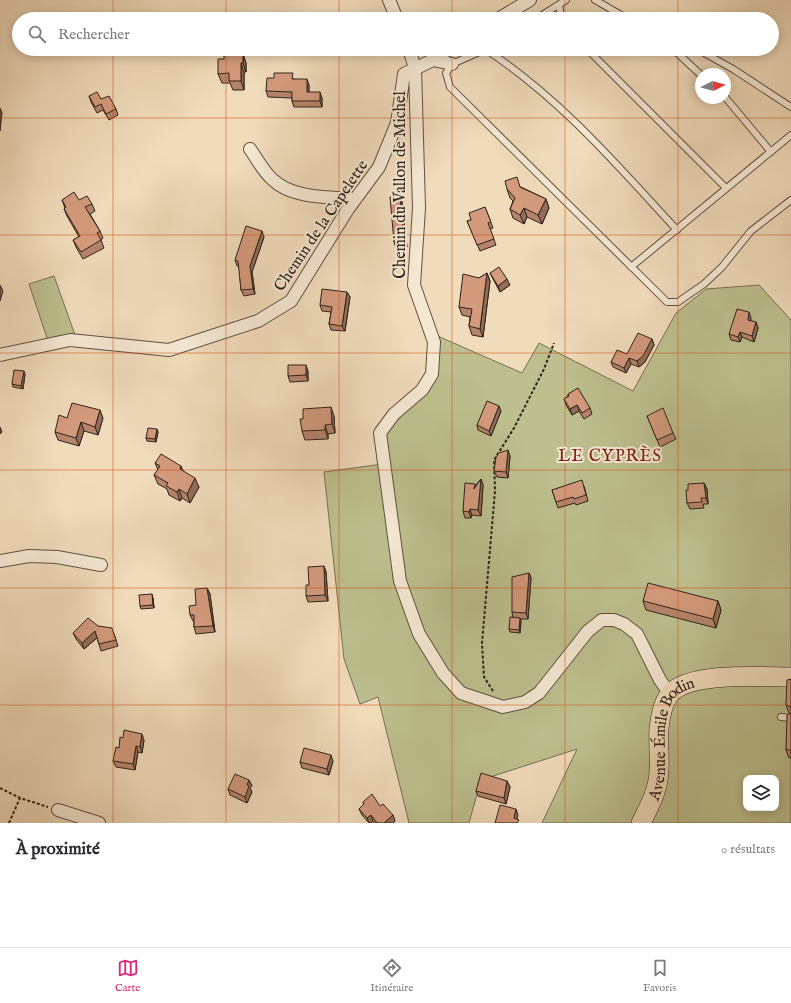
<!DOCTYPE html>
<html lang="fr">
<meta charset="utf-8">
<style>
body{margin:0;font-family:"IM FELL English",serif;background:#f2f2f3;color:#2b2b33}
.controls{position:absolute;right:12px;bottom:12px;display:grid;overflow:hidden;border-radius:8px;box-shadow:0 2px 10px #0003}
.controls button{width:36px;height:36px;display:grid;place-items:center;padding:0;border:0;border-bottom:1px solid #e1e1e2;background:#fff;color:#2b2b33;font:20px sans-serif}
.compass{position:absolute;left:695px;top:68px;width:36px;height:36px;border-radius:50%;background:#fff;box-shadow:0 2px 10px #0003;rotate:84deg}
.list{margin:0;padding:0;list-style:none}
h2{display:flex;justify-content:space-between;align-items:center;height:52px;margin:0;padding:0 16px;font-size:17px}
h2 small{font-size:13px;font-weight:400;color:#7c7c81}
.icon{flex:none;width:22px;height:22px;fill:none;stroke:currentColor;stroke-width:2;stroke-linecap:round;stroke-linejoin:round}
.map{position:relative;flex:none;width:791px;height:823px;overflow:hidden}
.search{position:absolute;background:#fff;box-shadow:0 2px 10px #0003;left:12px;right:12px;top:12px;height:44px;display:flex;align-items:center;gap:10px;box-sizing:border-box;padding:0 14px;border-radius:22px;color:#7c7c81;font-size:15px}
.sheet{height:124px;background:#fff}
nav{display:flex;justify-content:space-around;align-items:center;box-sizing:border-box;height:56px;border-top:1px solid #e1e1e2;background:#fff;font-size:11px;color:#7c7c81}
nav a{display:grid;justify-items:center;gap:2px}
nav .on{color:#db2777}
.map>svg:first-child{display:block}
</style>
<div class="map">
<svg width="791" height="823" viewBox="0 0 791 823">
<rect width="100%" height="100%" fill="#f0dbbb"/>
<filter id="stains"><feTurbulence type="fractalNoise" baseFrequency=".005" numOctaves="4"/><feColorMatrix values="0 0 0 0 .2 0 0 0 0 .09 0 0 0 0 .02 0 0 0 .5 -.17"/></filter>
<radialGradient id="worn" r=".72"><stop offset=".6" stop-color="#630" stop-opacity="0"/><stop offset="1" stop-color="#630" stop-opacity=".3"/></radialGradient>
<path fill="#bdbf8e" stroke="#767054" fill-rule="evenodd" d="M54 276 75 335 48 341 29 284Z
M759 285 791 320V823H542L577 749 481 780 469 823H409L378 697 360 704 344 659 324 472 383 464 384 420 428 381 433 334 522 373 539 343 633 391 676 313 706 289ZM746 778H776V808H746Z"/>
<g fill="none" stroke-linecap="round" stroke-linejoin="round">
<defs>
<path id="service" d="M595 0 628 19
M559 6 562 19
M536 19 566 0
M485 49C560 98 617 165 677 230
M486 49 452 64 446 73 450 87 667 302H678L704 284 722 267 751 231 791 200
M587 49 726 188
M673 49 701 75
M697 49 733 69 791 107
M725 97 771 152
M631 267 791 135
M781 717 791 718"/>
<path id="minor" d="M389 0 397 19
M498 19 530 0
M409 49 415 68 419 208 414 285 434 342 432 374 422 390 394 414 380 433 400 581 419 634 443 673 461 693 503 707 525 702 539 693 588 631 602 620H614L624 624 637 634 660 680 670 694
M433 60 452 64
M250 149C257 159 263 171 272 179 292 199 329 197 355 199
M0 355 70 340 169 350 258 321 291 301 348 209 379 167 397 123 404 74 433 60 449 49
M0 561 29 556 57 557 101 565
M58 810 99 823"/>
<g id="primary">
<path id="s1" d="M641 823C649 807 658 791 659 772 660 758 658 743 659 729 660 719 663 702 670 694 689 671 763 677 791 677"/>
</g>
</defs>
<use href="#service" stroke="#5e5043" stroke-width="8"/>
<use href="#minor" stroke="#5e5043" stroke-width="14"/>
<use href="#primary" stroke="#2e221b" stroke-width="20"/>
<path stroke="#2e221b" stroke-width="2" stroke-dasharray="3 2" stroke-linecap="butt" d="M493 691 484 677 482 643 495 491 494 460 514 428 544 369 554 343
M0 788 20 798 48 807
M9 823 20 798"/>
<use href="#service" stroke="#f5e8d3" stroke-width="6"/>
<use href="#minor" stroke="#f5e8d3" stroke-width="12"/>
<use href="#primary" stroke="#f0dbbb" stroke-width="19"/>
</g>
<path fill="#b5846b" stroke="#2e221b" d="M243 49V54L246 63V72H244V90H233L230 83H222L218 74 224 59Z
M274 78 294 79 309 85V92L322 98V107H294L292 101V98L268 97 266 91Z
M89 96 101 99 116 109 118 115 109 120 103 110 97 113 91 102Z
M521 187 546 199 549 208 542 224 527 217 524 224 513 218 510 209 513 201 510 198 507 189Z
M400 196 402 202 407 247 396 248 394 242Z
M62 200H79L92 204 95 211 90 214 100 231 103 238 101 240 104 248 83 259 76 247 73 240 79 237 67 216 64 209 65 208Z
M485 207 493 228 490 229 496 245 480 251 467 221 471 220Z
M264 237 252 272 255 294 244 296 241 290 239 266H237L235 260Z
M487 273 490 281 483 337 472 335 469 326 470 317 462 315 459 307 479 278Z
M490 273 510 285 500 292 493 279Z
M347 292 350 297 345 331 331 330 329 324 331 312 322 311 320 305Z
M751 318 750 321 756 322 758 328 754 342 742 337 740 342 731 340 729 334Z
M652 339 654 345 645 362 639 367 631 364 626 373 613 367 611 362 627 354Z
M308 371V381L290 382 288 376Z
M25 374 23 389 13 387 12 384Z
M568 394 590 408 592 414 584 419 579 411 572 415 566 405 564 399 568 396Z
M501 411 491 436 478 430 477 425Z
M334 416 335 433 328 434V439L305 440 302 431Z
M647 416 673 433 676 439 660 447Z
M67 418H103L98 435 84 431 79 446 58 440 55 432Z
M157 429 158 432 156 442 147 441 146 438Z
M510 456 508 478 497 477 494 471Z
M155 463 183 471 199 487 190 503 182 498 180 501 169 495 167 489 158 484 154 475 158 470Z
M481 479 483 485 481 516 472 515 471 518H465L463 511 475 486Z
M704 483 707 489 708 504H703L704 508 690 509 687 503 688 490Z
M584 486 588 501 576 505 575 503 558 508 552 490Z
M324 566 326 572 328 601 308 602 306 596 309 585Z
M529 573 531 578 528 619H520L521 621 520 633 510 632 509 629 513 618 512 612Z
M207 588 210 594 215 632 196 634 194 627V621H193L190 615 196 605Z
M153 598 154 608 141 609 140 606Z
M643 601H718L721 610 716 628 646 610Z
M98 626 114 634 118 646 101 651 97 638 84 649 76 639 73 633Z
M791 679V758H789L786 750 790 714 789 713 786 705Z
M144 740 142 753 138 752 135 770 116 767 113 761 119 748Z
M333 761 329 775 302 768 300 762Z
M249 780 252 786 250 788 252 792 247 803 230 795 228 789Z
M507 781 510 787 506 804 478 796 476 791Z
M363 802 380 806 393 815 395 821 393 823H374L373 821 371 823H369L362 815 359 809 364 805Z"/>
<path fill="#946c57" stroke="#2e221b" d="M240 49H243V63L240 54Z
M243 54 246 63V72L243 63Z
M241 63 244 72V90L241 81Z
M307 79 309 85V97L307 92Z
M320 92 322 98V107L320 101Z
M0 108 2 113 0 131Z
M400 196 402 202 407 247 404 241Z
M546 199 549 208 542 224 538 215Z
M524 208 527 217 524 224 520 215Z
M262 231 264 237 252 272 255 294 253 289 250 266Z
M487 273 490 281 483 337 480 329Z
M507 279 510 285 500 292 498 286Z
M0 285 3 291 0 301Z
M347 292 350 297 345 331 342 326Z
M749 312 751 318 750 326 748 320Z
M756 322 758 328 754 342 752 336Z
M740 332 742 337 740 342 738 337Z
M652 339 654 345 645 362 639 367 637 361Z
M629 358 631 364 626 373 624 368Z
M306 365 308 371V381L306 375Z
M24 371 25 374 23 389 21 386Z
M577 405 579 411 572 415 570 409Z
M499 406 501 411 491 436 489 431Z
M331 407 334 416 335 433 332 424Z
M100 410 103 418 98 435 95 427Z
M81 422 84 431 79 446 76 438Z
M325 425 328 434V439L325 430Z
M0 427 2 432 0 434Z
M157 429 158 432 156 442 155 439Z
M508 450 510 456 508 478 506 472Z
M181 466 185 475 180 469Z
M195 478 199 487 190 503 187 494Z
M481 479 483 485 481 516 478 510Z
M704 483 707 489 708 504 706 498Z
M179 489 182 498 180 501 177 492Z
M470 509 472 515 471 518 469 512Z
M324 566 326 572 328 601 325 595Z
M529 573 531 578 528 619 526 613Z
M207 588 210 594 215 632 213 626Z
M152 594 153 598 154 608 153 605Z
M718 601 721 610 716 628 713 619Z
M520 618 521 621 520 633 519 630Z
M95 631 98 637 84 649 82 643Z
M142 734 144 740 142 753 140 747Z
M136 746 138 752 135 770 133 764Z
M331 755 333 761 329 775 327 769Z
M249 780 252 786 250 788 252 792 247 803 245 797 247 785Z
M507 781 510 787 506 804 504 798Z
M516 809 518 815 516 823 514 818Z
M371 815 373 821 371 823H369L367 818Z
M393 815 395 821 393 823H384Z"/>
<path fill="#d39a7c" stroke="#2e221b" d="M174 16 175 19H166V17Z
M224 49H240V54H243V63H241V81H229V73L218 74V59H224Z
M274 73H293L292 79H307V92H320V101H292V92L266 91 267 78H274Z
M97 92 101 99 109 96 116 109 106 114 101 104 95 107 89 96Z
M517 177 520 187 546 199 538 215 524 208 520 215 510 209 515 198 507 189 505 181Z
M74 192 79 200 87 196 92 204 85 207 100 231 97 233 101 240 81 252 73 240 80 236 64 209 66 207 62 200Z
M400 196 404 241 394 242 390 197Z
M485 207 491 222 488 223 494 239 477 245 467 221 471 220 469 213Z
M246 226 262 231 250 266 253 289 241 290 238 261 235 260Z
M499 267 507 279 498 286 490 273Z
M487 273 480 329 469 326 472 309 459 307 463 274 479 278Z
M322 289 347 292 342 326 329 324 332 307 320 305Z
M737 309 749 312 748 320 756 322 752 336 740 332 738 337 729 334Z
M638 333 652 339 643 356 637 361 629 358 624 368 611 362 617 350 627 354Z
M288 365H306V375L288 376Z
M14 370 24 371 21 386 12 384Z
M578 388 590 408 582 413 577 405 570 409 564 399 569 396 568 394Z
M487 401 499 406 489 431 477 425Z
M72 403 100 410 95 427 81 422 76 438 55 432 59 415 67 418Z
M331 407 332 424 325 425V430L302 431 300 419H303V409Z
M663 408 673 433 657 440 647 416Z
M148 428 157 429 155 439 146 438Z
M508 450 506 472 494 471 496 457 499 453Z
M161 454 181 466 180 469 195 478 187 494 179 489 177 492 166 486 168 483 154 475 160 466 155 463Z
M481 479 478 510 470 509 469 512 463 511 465 483 475 484 474 489Z
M582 480 586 495 574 499 573 497 556 502 552 490Z
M704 483 706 498H701L702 502 687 503 686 490H688V484Z
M324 566 325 595 306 596V585H309L308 567Z
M529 573 526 613 512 612V577Z
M648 583 718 601 713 619 643 601Z
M207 588 213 626 194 627V615H190L189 606 196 605 195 589Z
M152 594 153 605 140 606 139 595Z
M510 617 520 618 519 630 509 629Z
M88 618 98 626 112 628 116 640 99 644 95 631 82 643 73 633Z
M791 679V707L786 705 787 680Z
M791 713V750H786L787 715Z
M124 730 142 734 140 747 136 746 133 764 113 761 116 747 119 748 120 737 123 738Z
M304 748 331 755 327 769 300 762Z
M481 773 507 781 504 798 476 791Z
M235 774 249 780 247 785 249 786 245 797 228 789Z
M372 794 380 806 383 804 393 815 384 823H377L371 815 367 818 359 809 364 804 363 802Z
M500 805 516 809 514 818 519 820 517 823H495Z"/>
<path fill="none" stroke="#d5540e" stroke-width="1" stroke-opacity="0.55" d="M113 0V19M226 0V19M339 0V19M452 0V19M565 0V19M678 0V19M113 49V823M226 49V823M339 49V823M452 49V823M565 49V823M678 49V823M0 118H791M0 235H791M0 353H791M0 470H791M0 588H791M0 705H791"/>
<g text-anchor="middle" stroke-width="4" stroke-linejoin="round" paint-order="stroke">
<g font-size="16" fill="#2e221b" stroke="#f5e8d3">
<text transform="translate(399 185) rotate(-90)" y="6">Chemin du Vallon de Michel</text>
<text transform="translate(320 225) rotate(-56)" y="6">Chemin de la Capelette</text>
<text dy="6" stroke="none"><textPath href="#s1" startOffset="94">Avenue Émile Bodin</textPath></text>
</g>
<g font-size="17" letter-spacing="1" fill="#7a1f14" stroke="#f5e8d3">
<text x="610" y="461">LE CYPRÈS</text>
</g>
</g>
<rect width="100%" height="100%" filter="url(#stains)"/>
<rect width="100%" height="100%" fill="url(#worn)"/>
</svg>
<div class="controls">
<button><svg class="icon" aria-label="layers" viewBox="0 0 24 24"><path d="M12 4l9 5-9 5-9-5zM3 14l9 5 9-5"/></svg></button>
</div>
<svg class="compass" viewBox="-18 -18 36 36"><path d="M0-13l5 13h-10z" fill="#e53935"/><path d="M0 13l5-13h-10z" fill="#7c7c81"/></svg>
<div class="search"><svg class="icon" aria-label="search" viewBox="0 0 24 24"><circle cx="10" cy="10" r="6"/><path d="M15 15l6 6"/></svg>Rechercher</div>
</div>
<section class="sheet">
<h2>À proximité<small>0 résultats</small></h2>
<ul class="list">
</ul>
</section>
<nav>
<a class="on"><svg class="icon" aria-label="map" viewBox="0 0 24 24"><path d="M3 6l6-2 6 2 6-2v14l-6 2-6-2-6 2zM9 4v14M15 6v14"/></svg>Carte</a>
<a><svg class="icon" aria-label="directions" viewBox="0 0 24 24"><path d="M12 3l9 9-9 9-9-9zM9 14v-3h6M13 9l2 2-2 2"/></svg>Itinéraire</a>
<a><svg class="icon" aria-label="saved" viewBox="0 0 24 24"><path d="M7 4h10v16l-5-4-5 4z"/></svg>Favoris</a>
</nav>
